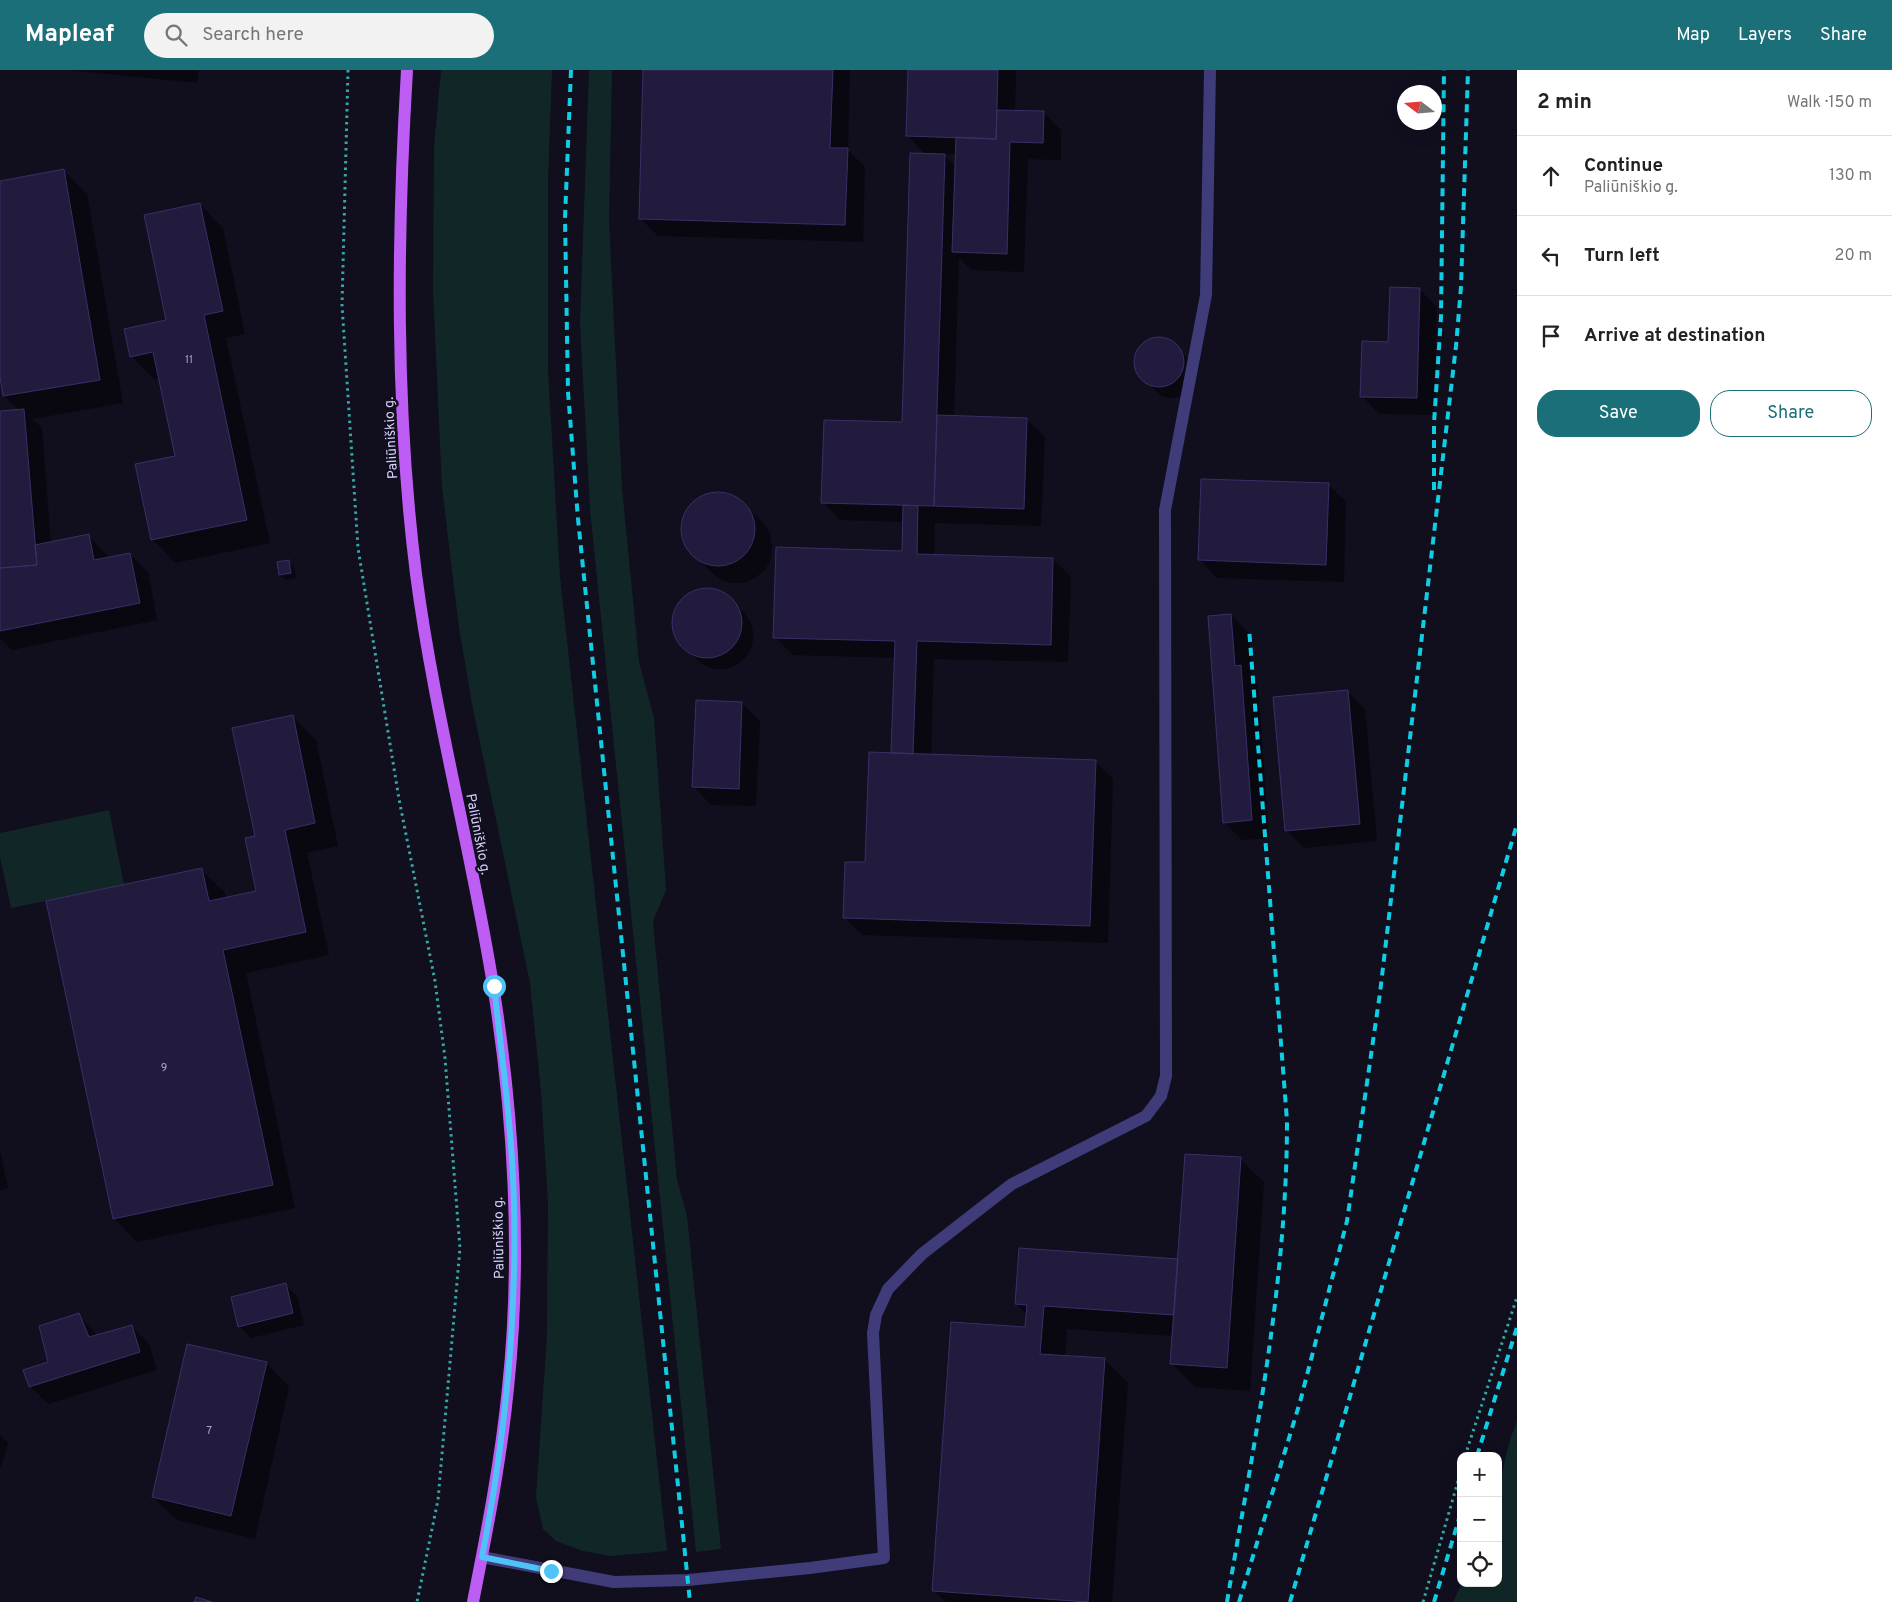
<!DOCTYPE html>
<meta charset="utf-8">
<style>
body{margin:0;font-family:Overpass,sans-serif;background:#f2f2f2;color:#222}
.controls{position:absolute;right:15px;bottom:15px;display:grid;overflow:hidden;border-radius:10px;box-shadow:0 5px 20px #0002}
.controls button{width:45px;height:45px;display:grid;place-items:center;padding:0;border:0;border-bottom:1px solid #e0e0e0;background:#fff;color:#222;font:25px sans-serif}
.compass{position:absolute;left:1397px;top:15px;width:45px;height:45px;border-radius:50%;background:#fff;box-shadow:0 5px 20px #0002;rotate:286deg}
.stop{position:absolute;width:15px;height:15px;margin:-11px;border:4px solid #4fc3f7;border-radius:50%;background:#fff}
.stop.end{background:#4fc3f7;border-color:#fff;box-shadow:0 1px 5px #0008}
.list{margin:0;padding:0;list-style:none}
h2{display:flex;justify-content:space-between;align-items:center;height:65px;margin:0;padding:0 20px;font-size:21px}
h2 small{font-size:16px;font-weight:400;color:#767676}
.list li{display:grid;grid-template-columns:32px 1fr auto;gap:15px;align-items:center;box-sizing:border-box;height:80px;padding:0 20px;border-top:1px solid #e0e0e0}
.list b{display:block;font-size:19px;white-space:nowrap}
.list p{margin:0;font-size:16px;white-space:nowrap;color:#767676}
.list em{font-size:16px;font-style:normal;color:#767676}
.actions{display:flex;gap:10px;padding:15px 20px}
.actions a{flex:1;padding:11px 0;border:1px solid #1a6f79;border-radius:20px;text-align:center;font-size:18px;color:#1a6f79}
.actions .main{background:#1a6f79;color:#fff}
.icon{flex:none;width:28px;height:28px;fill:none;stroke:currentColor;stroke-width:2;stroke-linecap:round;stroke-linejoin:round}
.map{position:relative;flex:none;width:1517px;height:1532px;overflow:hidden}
header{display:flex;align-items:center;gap:30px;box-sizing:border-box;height:70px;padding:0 25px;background:#1a6f79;color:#fff}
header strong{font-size:24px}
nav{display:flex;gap:28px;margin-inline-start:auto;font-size:18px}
.search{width:350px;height:45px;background:#f2f2f2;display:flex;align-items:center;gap:12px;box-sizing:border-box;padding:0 18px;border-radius:28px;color:#767676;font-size:19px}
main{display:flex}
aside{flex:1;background:#fff}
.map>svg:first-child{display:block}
</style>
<header>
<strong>Mapleaf</strong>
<div class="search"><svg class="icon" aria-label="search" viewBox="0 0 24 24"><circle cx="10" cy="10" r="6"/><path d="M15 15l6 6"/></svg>Search here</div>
<nav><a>Map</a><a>Layers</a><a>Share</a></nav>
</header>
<main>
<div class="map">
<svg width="1517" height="1532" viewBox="0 0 1517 1532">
<rect width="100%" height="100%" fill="#110e1e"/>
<path fill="#112727" d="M441 0H552L548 109V301L560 507 667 1481 610 1486 583 1481 556 1471 543 1459 536 1427 547 1265 548 1133 541 1021 530 913 472 634 459 558 442 417 433 220 434 78Z
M589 0H612L609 151 622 418 639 592 654 648 666 820 653 851 677 1110 687 1146 721 1479 696 1482 590 439 580 253Z
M109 740 124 815 11 838 0 787V763Z
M1517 1351V1532H1453L1462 1513H1498C1498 1457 1495 1404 1517 1351Z"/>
<path fill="#0007" fill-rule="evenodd" d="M68 0H199L197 13Z
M644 0H850L848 80 865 97 863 172 658 166 640 148Z
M909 0H1016L1015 42H1044L1061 60V90L1028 89 1024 202 971 200 959 188 954 347 1027 350 1045 367 1041 456 935 453 934 486 1053 489 1071 507 1068 592 934 589 931 685 1095 691 1113 709 1108 873 862 865 844 847 866 794 892 684 896 588 793 585 775 567 903 482 904 452 840 450 823 432 903 353 926 85 907 65ZM943 84H957L956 97Z
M64 101 87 124 123 333 32 349 42 358 51 474 89 466 106 484 108 489 130 484 148 502 157 550 12 580 0 568V342L19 340 4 326 0 299V112Z
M200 134 223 158 245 264 226 268 270 473 175 493 152 469 176 387 160 309 155 310 131 286 168 251Z
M1419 219 1437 237 1434 345 1379 344 1362 326Z
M1155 269H1165L1174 274 1193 294 1180 327 1171 328 1161 326 1141 307 1136 298V288L1139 279 1146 272Z
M1328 414 1346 432 1344 512 1217 508 1200 490Z
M711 423H723L735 427 764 453 770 464 772 477 771 489 765 500 755 508 744 513H731L719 509 691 483 684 472 682 460 684 447 690 436 699 428Z
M288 492 294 497 296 508 286 510 280 505Z
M700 519H712L723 523 745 543 751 553 754 565 752 576 746 587 737 595 726 599H714L703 595 681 575 675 565 673 554 675 542 681 531 689 524Z
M1231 545 1249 563 1252 607 1258 614 1269 768 1242 770 1224 752Z
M1347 621 1365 639 1377 771 1304 778 1286 760Z
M742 633 760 651 756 736 711 735 694 717Z
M292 646 316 670 338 776 307 783 329 885 246 903 295 1138 137 1172 114 1148 202 800 225 823 227 829 258 822 256 767Z
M0 1080 8 1118 0 1120Z
M1240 1089 1264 1112 1250 1321 1195 1317 1171 1293 1173 1266 1067 1259 1065 1287 1104 1289 1128 1313 1112 1532H945L934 1520 1026 1259 1027 1245 1017 1234 1179 1190Z
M285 1215 297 1226 304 1255 251 1268 239 1256Z
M78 1245 98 1266 132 1257 149 1274 157 1300 48 1334 30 1316 50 1293Z
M266 1293 289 1317 255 1469 177 1450 153 1427Z
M0 1365 8 1373 1 1397 0 1396Z"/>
<path fill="#221b3d" stroke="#3b2f67" d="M643 0H833L830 78H848L845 155 639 149Z
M908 0H998L996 69 906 66Z
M997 40 1044 41 1043 73 1010 72 1007 184 952 182 956 67 996 69Z
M910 83 945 84 934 436 821 433 824 350 902 352Z
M64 99 100 310 3 326 0 307V111Z
M200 133 223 241 204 245 247 450 151 470 135 394 175 386 153 282 130 287 124 259 166 250 144 145Z
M1390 217 1420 218 1417 328 1360 327 1362 271 1388 272Z
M1134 292a25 25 0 1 1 50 0a25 25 0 1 1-50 0Z
M24 339 37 495 0 498V341Z
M937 345 1027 348 1024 439 934 436Z
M1201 409 1329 413 1326 495 1198 490Z
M681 459a37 37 0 1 1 74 0a37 37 0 1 1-74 0Z
M903 435 918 436 917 484 1053 488 1051 575 917 571 913 684 891 683 895 571 773 568 776 477 902 481Z
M89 464 94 490 130 483 140 533 0 561V498L37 495 35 475Z
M289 490 291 503 279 505 277 492Z
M672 553a35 35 0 1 1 70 0a35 35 0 1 1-70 0Z
M1231 544 1235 596 1241 595 1252 750 1223 753 1208 546Z
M1348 620 1360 754 1285 761 1273 627Z
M696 630 742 632 739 719 692 717Z
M293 645 315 753 285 760 306 862 223 880 273 1115 113 1149 46 831 202 798 209 831 256 821 245 768 255 766 232 658Z
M869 682 1096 690 1090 856 843 848 845 792H865Z
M1185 1084 1241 1087 1227 1298 1170 1294Z
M1019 1178 1178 1189 1174 1245 1044 1236 1040 1284 1105 1288 1088 1532 932 1521 951 1252 1025 1257 1027 1235 1015 1234Z
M286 1213 293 1243 238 1257 231 1227Z
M79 1243 89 1267 132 1255 140 1282 29 1317 23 1300 48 1292 39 1256Z
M187 1274 267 1292 231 1446 152 1427Z
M196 1527 212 1532H194Z"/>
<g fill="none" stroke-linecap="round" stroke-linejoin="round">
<path stroke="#36a7a2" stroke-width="3" stroke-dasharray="2.5 4" stroke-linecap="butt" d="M348 0 342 235 358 478 399 729 435 911 445 988 460 1178 438 1430 417 1532
M1465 1386 1517 1227
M1423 1532 1461 1401"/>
<path stroke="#3f3c79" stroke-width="12" d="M482 1487 614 1512 688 1510 810 1498 884 1488 873 1263 876 1245 888 1219 922 1184 1012 1114 1146 1046 1161 1026 1166 1006 1165 440 1206 225 1210 0"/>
<path stroke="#bd5df3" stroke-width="12" d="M407 0C397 167 395 337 416 504 434 642 471 778 493 915 514 1045 522 1187 508 1318 501 1390 487 1461 473 1532"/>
<path stroke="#11cde4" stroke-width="4" stroke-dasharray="8 6" stroke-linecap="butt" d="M571 0 565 148 568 322 578 449 690 1532
M1434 420V353L1441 247 1444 0
M1477 1386 1517 1257
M1227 1532C1254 1372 1287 1214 1287 1051L1249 558
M1239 1532 1300 1332 1347 1151 1380 923 1456 276 1461 217 1468 0
M1290 1532 1517 754
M1434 1532 1461 1442"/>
</g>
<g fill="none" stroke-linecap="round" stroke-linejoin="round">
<path stroke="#4fc3f7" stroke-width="6" d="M494 916C502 988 512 1060 514 1132 517 1252 505 1369 482 1487L551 1501"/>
</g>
<g text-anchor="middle" stroke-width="5" stroke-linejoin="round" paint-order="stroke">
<g font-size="11" fill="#a8a1cc">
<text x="189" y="293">11</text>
<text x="164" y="1001">9</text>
<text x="209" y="1364">7</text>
</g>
<g font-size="14" fill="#d4cefb" stroke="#110e1e">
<text transform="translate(390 368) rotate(-93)" y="5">Paliūniškio g.</text>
<text transform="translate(479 764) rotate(79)" y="5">Paliūniškio g.</text>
<text transform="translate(498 1168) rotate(-91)" y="5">Paliūniškio g.</text>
</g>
</g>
</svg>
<div class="controls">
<button>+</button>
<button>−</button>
<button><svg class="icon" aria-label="locate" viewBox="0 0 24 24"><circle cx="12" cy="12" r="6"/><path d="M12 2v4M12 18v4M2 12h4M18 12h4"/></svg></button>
</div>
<svg class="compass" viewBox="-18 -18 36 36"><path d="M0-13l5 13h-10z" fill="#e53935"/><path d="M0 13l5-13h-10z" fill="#767676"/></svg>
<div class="stop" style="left:494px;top:916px"></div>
<div class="stop end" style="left:551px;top:1501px"></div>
</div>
<aside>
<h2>2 min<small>Walk · 150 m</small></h2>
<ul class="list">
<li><svg class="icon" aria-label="ahead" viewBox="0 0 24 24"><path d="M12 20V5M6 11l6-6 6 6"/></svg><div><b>Continue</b><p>Paliūniškio g.</p></div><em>130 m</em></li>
<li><svg class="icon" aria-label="left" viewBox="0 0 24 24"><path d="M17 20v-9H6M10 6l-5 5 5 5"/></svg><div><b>Turn left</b></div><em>20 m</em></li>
<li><svg class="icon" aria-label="arrive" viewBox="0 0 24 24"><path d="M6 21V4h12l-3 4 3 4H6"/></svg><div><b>Arrive at destination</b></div></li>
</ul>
<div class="actions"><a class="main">Save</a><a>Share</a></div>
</aside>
</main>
